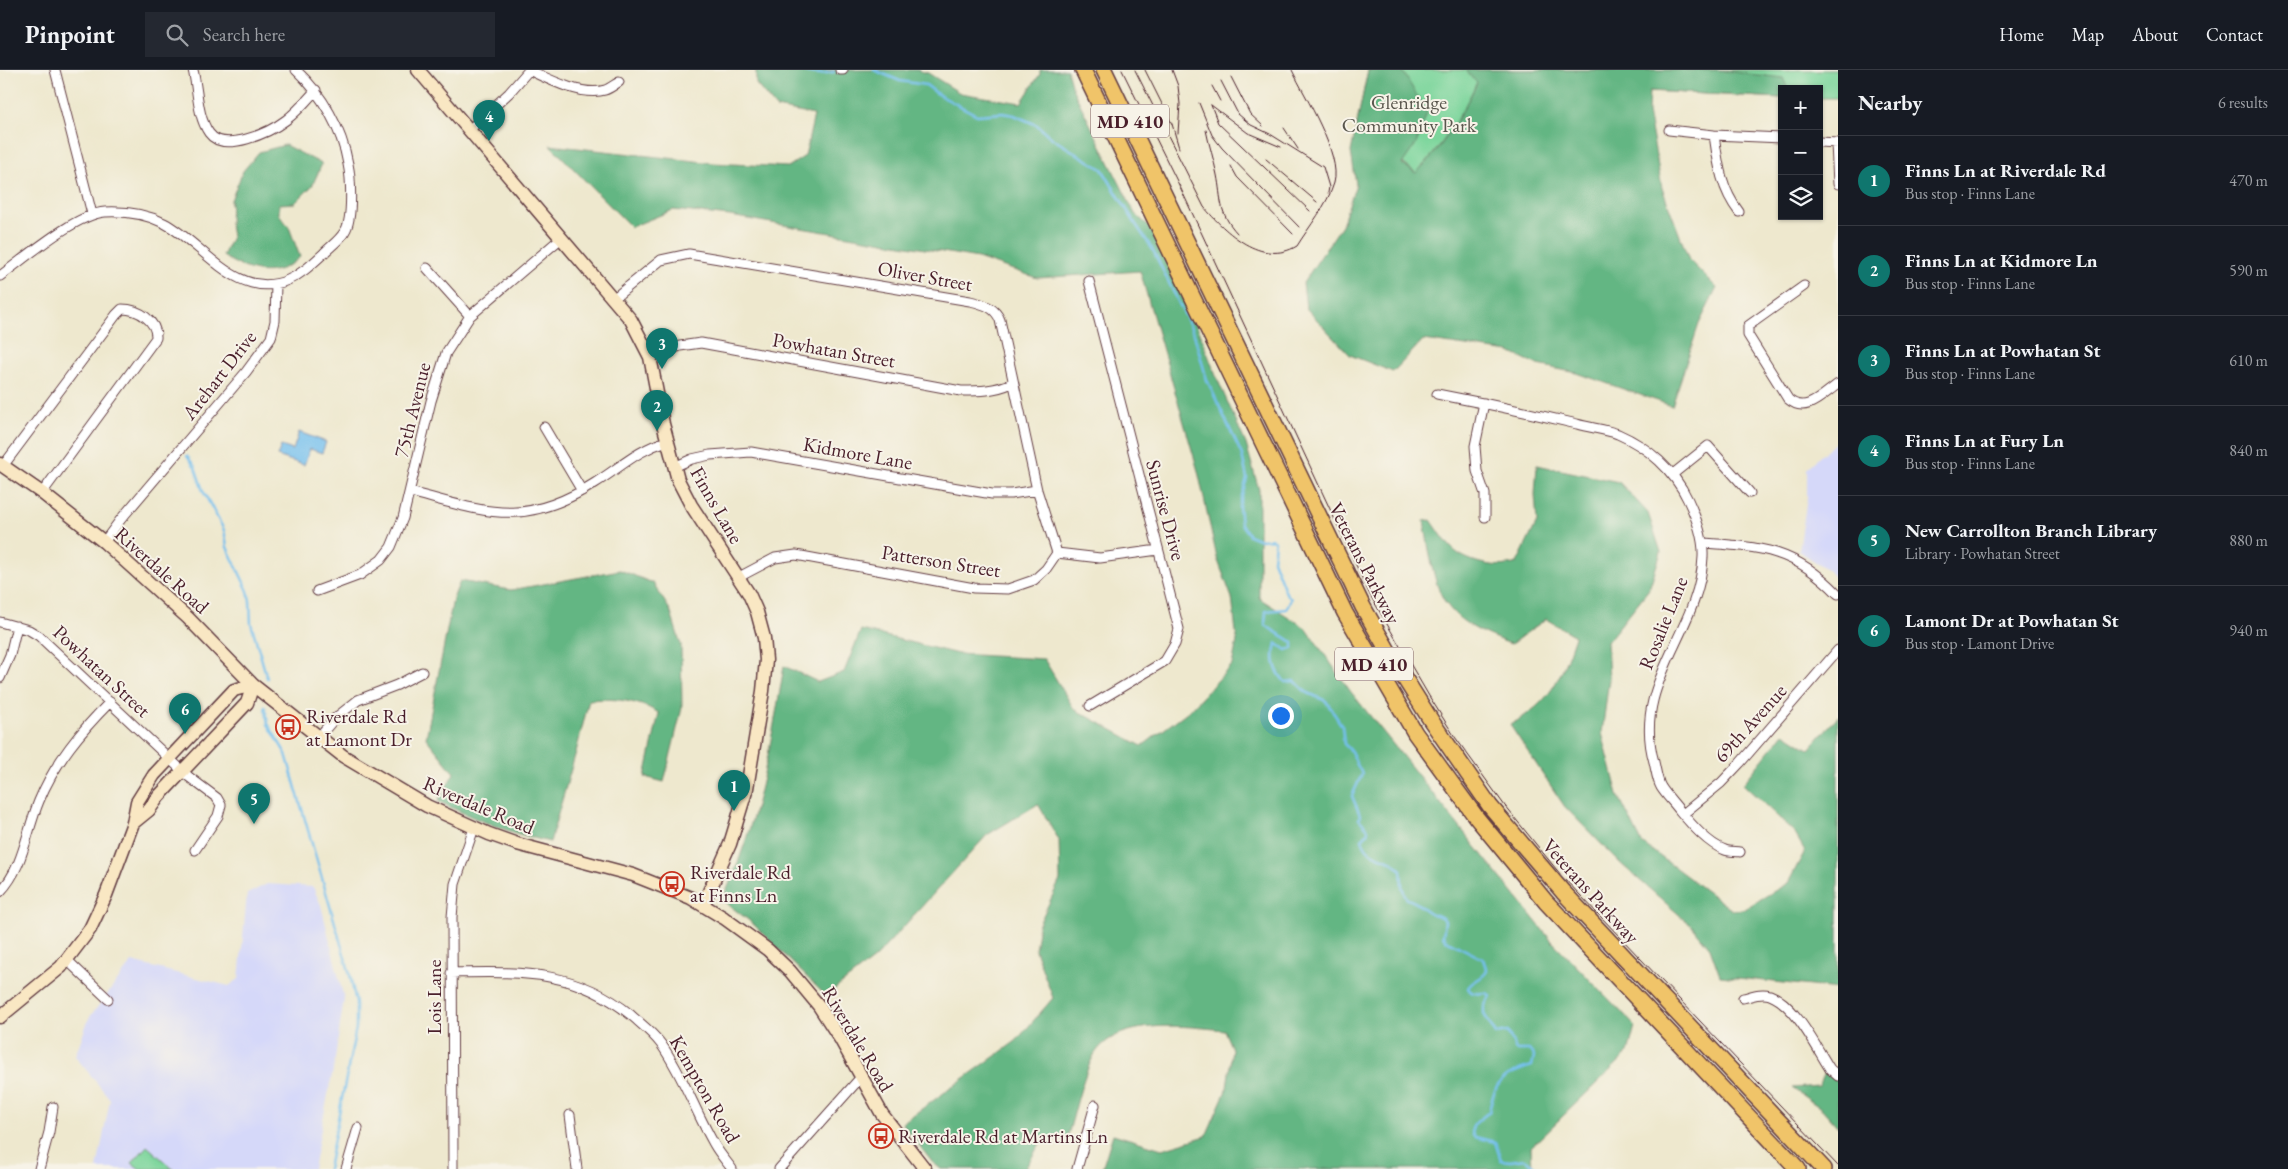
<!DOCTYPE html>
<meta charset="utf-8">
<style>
body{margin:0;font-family:"EB Garamond",serif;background:#242831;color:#f1f3f6}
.controls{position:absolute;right:15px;top:15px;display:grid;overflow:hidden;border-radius:0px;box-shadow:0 1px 4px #0004}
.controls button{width:45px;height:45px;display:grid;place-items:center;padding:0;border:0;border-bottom:1px solid #363941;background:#171b24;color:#f1f3f6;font:25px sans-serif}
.you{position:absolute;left:1280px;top:645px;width:18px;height:18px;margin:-12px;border:4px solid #fff;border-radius:50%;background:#1a73e8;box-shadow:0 0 0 8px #1a73e833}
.badge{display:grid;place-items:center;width:32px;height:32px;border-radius:50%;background:#0f766e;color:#fff;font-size:16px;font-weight:700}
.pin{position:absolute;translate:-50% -41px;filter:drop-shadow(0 1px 2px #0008)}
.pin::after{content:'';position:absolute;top:26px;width:18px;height:15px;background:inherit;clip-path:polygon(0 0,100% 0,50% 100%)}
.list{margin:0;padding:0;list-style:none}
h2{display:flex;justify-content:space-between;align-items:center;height:65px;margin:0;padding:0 20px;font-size:21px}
h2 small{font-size:16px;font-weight:400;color:#9ea1a6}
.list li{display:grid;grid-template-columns:32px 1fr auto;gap:15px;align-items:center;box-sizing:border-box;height:90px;padding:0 20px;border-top:1px solid #363941}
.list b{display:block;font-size:19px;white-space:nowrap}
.list p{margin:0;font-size:16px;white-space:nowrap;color:#9ea1a6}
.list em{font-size:16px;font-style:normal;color:#9ea1a6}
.icon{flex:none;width:28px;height:28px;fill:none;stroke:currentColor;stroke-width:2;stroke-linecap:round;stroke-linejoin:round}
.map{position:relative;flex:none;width:1838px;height:1099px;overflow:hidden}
header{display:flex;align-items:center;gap:30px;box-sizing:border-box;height:70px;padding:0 25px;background:#171b24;border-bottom:1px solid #363941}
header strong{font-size:24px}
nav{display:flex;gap:28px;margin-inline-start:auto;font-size:18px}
.search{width:350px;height:45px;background:#242831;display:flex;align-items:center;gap:12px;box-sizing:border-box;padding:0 18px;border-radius:0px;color:#9ea1a6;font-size:19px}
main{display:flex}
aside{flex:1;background:#171b24}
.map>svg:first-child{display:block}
</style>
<header>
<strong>Pinpoint</strong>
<div class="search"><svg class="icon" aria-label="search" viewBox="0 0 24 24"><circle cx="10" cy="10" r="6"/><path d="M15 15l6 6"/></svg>Search here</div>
<nav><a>Home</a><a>Map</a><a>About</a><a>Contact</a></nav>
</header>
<main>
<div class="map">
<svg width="1838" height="1099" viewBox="0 0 1838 1099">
<rect width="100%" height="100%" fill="#f7f3e8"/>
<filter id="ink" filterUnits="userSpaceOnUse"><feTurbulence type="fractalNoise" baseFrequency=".02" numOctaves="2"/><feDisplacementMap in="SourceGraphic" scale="10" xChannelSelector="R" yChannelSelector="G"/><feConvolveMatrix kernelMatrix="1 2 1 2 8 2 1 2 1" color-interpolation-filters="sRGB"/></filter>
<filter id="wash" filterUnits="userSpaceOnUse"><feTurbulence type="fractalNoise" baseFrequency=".0096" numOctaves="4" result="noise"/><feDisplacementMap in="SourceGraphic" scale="20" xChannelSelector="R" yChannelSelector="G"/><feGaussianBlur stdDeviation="1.12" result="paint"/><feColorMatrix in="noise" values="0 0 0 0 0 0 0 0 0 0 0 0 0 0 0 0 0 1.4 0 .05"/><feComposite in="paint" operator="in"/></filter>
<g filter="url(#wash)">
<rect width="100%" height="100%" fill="#eee8ce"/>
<path fill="#d5d8f9" d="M1838 370V512L1828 500 1799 481 1807 428V398Z
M267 814 313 817 321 835 344 929 334 995 313 1099H97L110 1029 75 986 89 948 132 892 229 916 239 909 247 824Z"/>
<path fill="#7bd59b" stroke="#627a63" d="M1368 0H1838V28H1819V19H1782V28L1477 12C1461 46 1442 77 1416 103L1356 58Z
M147 1076 173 1099H140L132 1093Z"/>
<path fill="#64b683" stroke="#576a57" d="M756 0H917L928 3 960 23 1021 33 1040 4V0H1067L1072 18 1135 144 1151 158 1197 256 1216 306 1246 374 1259 420V528L1306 558 1351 622 1550 869 1635 956 1628 983 1531 1077 1532 1099H1102L1113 1064 1162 1079 1206 1066 1227 1018 1232 979 1224 960C1185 956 1110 946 1091 991 1080 1015 1075 1043 1067 1068L1042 1070 1025 1099H941L932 1092 902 1053 1016 971 1053 928 1035 880 1039 854 1060 810 1059 770 1038 734 987 765 875 888 826 926 751 852 722 830C757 757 771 675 784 596L818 612 844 602 861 560 958 584 1044 589 1074 639 1142 676 1191 639 1232 595 1237 571 1232 528 1217 488 1198 401 1140 201 1037 208 978 188 730 146 673 140 631 157 550 75 713 93 788 97 805 86 814 45 776 38 756 14Z
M1368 0H1402L1427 43 1416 74 1402 94 1416 103C1443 78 1461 45 1477 13L1467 2 1468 0H1717L1783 8 1788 19H1782V28L1649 21 1648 42 1662 118 1689 190 1717 218 1699 254 1672 336 1577 303 1538 295 1509 282 1423 270 1393 302 1350 285 1306 238 1303 213 1342 155 1356 114 1351 82Z
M285 75 322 94 312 116 295 133 279 134V144L289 157 300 187C275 210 249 203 223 186L232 167 230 154 231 130 243 101 259 82Z
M1537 395 1619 412 1648 443 1661 482 1649 519 1607 572 1609 609 1602 663 1618 725 1642 773 1732 840 1744 839 1788 813 1805 781 1794 762 1743 714 1784 663 1809 679 1838 646V919L1720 906 1710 878 1692 856 1620 793 1565 737 1510 655C1552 631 1560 610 1575 566L1546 549 1511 574C1435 547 1437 524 1424 451L1431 450C1439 461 1448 477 1459 484 1475 494 1500 499 1517 493L1537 452 1535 425Z
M620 500 653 513 670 540 681 575 682 638 664 712 645 707 659 643C637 630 614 628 589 630L576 682 550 772C507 762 478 751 438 731L454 703 426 668 453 529 460 511 511 520Z
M1825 1003 1838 1011V1057L1822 1039 1792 1018 1819 1016Z"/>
<path fill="#75c0ee" stroke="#60708c" d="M299 362 326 372 322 383 310 379 304 395 277 386 281 376 293 380Z"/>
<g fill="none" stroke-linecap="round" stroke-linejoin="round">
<path stroke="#75c0ee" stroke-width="2.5" d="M793 0 818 4 834 2
M874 0 900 11 926 15 939 25 977 45 1002 43 1014 45 1037 55 1053 69 1102 99 1135 153 1153 180 1194 264 1207 310 1242 385 1247 408 1239 436 1241 454 1249 465 1261 470 1271 469 1275 471 1273 490 1286 523 1291 529 1286 539 1266 541 1265 554C1273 563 1285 565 1293 573V578L1286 580 1276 573C1272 589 1274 599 1285 612L1295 611 1306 622 1326 631 1342 656 1344 674C1353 682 1351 682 1356 692 1357 696 1360 699 1362 704L1352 726 1360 745 1359 749 1368 759 1367 764 1362 769C1369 792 1389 783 1401 800 1403 816 1399 812 1407 829 1421 833 1418 836 1428 842 1435 846 1440 844 1445 851L1443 866 1446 870 1483 889 1487 901C1482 910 1472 910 1468 918 1472 926 1479 923 1487 923L1490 926 1484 937V944L1496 964 1508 962 1516 980H1529L1534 986 1532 996C1503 1004 1494 1012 1489 1042 1482 1048 1465 1057 1475 1067L1495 1072 1501 1090 1510 1091 1525 1089 1538 1099
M187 386 195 397 203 421 224 460 227 477 248 521 250 531 251 553 267 608
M265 637 268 654 286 684 350 905 356 933V958L328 1099"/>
</g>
</g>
<g filter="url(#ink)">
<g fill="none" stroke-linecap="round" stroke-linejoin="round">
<defs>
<path id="street" d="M55 0 92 144
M193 0C198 20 197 46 209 63 224 84 270 62 286 50 297 42 307 30 316 20
M840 0H843
M469 60 509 23 529 0C548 9 583 27 605 20 609 19 614 15 619 12
M1669 60 1714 65 1782 68
M1714 65C1718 93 1721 119 1739 142
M1819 72 1838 73
M1836 73 1838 114
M427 198 470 246
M0 206C25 188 76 144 105 142 125 141 146 144 164 153 203 173 237 232 288 210 302 204 313 193 324 183 331 176 340 170 345 161 353 149 351 108 348 94 342 59 322 24 296 0
M1089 211 1179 559 1175 574 1165 591 1090 636
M1804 216 1748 256V265L1788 329C1806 345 1822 325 1838 314
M613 229 661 190 689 184 970 231C983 234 995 237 1000 250L1037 420 1057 483
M650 287 680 276 701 273 961 321C979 321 995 321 1012 313
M1437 324C1484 333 1531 343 1577 354 1590 358 1605 359 1618 364 1648 377 1674 400 1688 430 1696 447 1704 467 1703 487 1700 561 1631 613 1654 692 1656 700 1657 710 1661 717 1666 725 1674 733 1680 741 1691 754 1708 774 1725 780 1729 782 1736 781 1740 782
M1484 333 1475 376 1477 401 1485 424V447
M544 357 582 421
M3 396 116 245 122 239C139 239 157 251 156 268L42 423
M674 397 692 389 710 385 751 382 992 424H1011L1037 420
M1673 404 1708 376 1750 423
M410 422C487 442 523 459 595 413 621 397 637 380 667 371
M104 472 121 449 246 302 271 268 275 251 276 214
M1703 473C1762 477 1795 479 1838 524
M1057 483 1100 488 1158 480
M739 507 775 488 796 485 974 518 1008 519 1034 510 1046 499 1057 483
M317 521 360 505 381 490 391 477 403 448 431 331 446 283 470 246 560 169
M0 552 29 560 39 566 189 707 217 728 221 735 218 746 195 780
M0 608 10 585 17 556
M318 668 334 649 358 630 397 615 422 602
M1683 744 1721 713 1740 693 1838 580
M0 822C24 797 26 762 39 731 55 692 81 661 110 632
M67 890 108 929
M451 903C520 902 575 899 631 945 641 954 653 963 661 974 683 1005 695 1041 714 1074 719 1083 726 1091 732 1099
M1743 928C1752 926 1761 922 1770 925 1795 934 1816 977 1830 999L1838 1006
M570 1045 577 1099
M39 1099 49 1062 53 1037
M346 1099 358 1058
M453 1099 452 847 455 814 474 758
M779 1099 862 1006
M1077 1099 1095 1035"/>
<path id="secondary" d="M418 0 631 250 650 287 663 354 678 410 691 435 749 524 757 542 764 568 766 590 763 621 747 718 730 774 703 835
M0 394 42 423 104 472 188 548 253 615 343 686 427 736 489 764 517 774 633 805 691 828 724 848 768 880 790 901 819 936 841 970 882 1044 925 1099
M133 753 149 740 159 726 247 633 253 615
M0 947 61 897 90 859 106 825 133 753 137 732 154 705 234 620 253 615"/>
<path id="primary" d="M1083 0 1345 543 1415 663 1476 747 1546 832 1798 1099
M1104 0 1363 537 1395 593 1432 652 1490 736 1522 774 1563 822 1824 1099"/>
</defs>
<use href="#street" stroke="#633d43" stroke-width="11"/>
<use href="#secondary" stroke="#633d43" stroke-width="15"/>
<use href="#primary" stroke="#633d43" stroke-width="18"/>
<use href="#street" stroke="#fff" stroke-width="9"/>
<use href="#secondary" stroke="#f9e7c3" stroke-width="12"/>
<use href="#primary" stroke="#f0c469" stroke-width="15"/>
<path stroke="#4a1f2b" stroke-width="1" d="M1122 0 1181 119 1370 525 1429 626 1455 667 1505 736 1561 805 1838 1096
M1135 0 1204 137C1225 162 1262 197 1297 176 1308 158 1328 134 1334 113 1342 85 1305 27 1292 0
M1145 0 1172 54 1179 78
M1172 0 1178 16 1180 34 1178 63
M1231 7 1250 44 1263 56
M1221 11 1238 44 1251 55 1270 64 1323 97 1329 117 1328 123
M1212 16 1220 31
M1199 33 1212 65 1222 78 1299 157
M1211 35 1218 53 1310 141
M1211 35 1248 63 1281 77
M1284 58 1298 79
M1206 60C1209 75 1214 90 1217 105 1222 130 1218 142 1237 163
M1266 89 1317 132
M1231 96 1237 107 1293 164"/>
</g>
</g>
<defs>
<symbol id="bus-ring" viewBox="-11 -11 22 22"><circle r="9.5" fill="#f7f3e8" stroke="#c8321e" stroke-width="1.5"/><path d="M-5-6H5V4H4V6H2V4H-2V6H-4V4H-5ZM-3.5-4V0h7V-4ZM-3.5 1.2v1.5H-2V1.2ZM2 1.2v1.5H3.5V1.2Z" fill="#c8321e"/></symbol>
</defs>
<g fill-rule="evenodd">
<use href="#bus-ring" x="274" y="643" width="28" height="28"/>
<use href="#bus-ring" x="658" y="800" width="28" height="28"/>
<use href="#bus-ring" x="867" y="1052" width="28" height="28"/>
</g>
<g text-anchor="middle" stroke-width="4" stroke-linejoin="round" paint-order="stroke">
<g fill="#f7f3e8" stroke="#7e5f64" stroke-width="1">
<rect x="1091" y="34.5" width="78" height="33" rx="4"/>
<rect x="1335" y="577.5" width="78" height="33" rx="4"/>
</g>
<g font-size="19" font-weight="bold" fill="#4a1f2b">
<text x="1130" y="58">MD 410</text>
<text x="1374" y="601">MD 410</text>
</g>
<g font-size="20" fill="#59564d" stroke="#f7f3e8">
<text x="1409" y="39">Glenridge<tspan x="1409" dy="23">Community Park</tspan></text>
</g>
<g font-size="20" fill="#4a1f2b" stroke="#f7f3e8">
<text transform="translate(925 206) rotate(10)" y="7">Oliver Street</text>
<text transform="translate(834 280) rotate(10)" y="7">Powhatan Street</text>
<text transform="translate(219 305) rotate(-52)" y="7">Arehart Drive</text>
<text transform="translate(412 340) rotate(-76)" y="7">75th Avenue</text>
<text transform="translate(858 383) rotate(10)" y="7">Kidmore Lane</text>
<text transform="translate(717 435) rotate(60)" y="7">Finns Lane</text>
<text transform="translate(1166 440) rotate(75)" y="7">Sunrise Drive</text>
<text transform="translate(941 491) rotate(9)" y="7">Patterson Street</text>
<text transform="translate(1365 493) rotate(63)" y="7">Veterans Parkway</text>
<text transform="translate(162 500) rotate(42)" y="7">Riverdale Road</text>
<text transform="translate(1663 553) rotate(-68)" y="7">Rosalie Lane</text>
<text transform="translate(102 601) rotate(43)" y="7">Powhatan Street</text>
<text transform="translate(1750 653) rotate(-48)" y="7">69th Avenue</text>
<text transform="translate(479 735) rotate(23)" y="7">Riverdale Road</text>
<text transform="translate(1591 821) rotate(48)" y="7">Veterans Parkway</text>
<text transform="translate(434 927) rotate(-90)" y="7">Lois Lane</text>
<text transform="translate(858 969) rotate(59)" y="7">Riverdale Road</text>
<text transform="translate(705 1019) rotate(60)" y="7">Kempton Road</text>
</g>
<g font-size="20" fill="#4a1f2b" stroke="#f7f3e8" text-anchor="start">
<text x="306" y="653">Riverdale Rd<tspan x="306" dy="23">at Lamont Dr</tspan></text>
<text x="690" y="809">Riverdale Rd<tspan x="690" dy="23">at Finns Ln</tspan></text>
<text x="898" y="1073">Riverdale Rd at Martins Ln</text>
</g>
</g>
</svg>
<div class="controls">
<button>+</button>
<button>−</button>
<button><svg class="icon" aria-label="layers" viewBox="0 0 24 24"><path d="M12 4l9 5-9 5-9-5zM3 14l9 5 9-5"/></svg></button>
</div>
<div class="you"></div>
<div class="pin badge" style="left:734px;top:741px">1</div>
<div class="pin badge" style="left:657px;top:361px">2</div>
<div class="pin badge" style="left:662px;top:299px">3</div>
<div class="pin badge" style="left:489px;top:71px">4</div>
<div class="pin badge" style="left:254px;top:754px">5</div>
<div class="pin badge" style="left:185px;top:664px">6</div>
</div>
<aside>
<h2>Nearby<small>6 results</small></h2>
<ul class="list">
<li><span class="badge">1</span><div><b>Finns Ln at Riverdale Rd</b><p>Bus stop · Finns Lane</p></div><em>470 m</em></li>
<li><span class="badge">2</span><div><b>Finns Ln at Kidmore Ln</b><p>Bus stop · Finns Lane</p></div><em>590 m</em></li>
<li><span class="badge">3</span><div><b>Finns Ln at Powhatan St</b><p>Bus stop · Finns Lane</p></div><em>610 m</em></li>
<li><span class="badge">4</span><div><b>Finns Ln at Fury Ln</b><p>Bus stop · Finns Lane</p></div><em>840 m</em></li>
<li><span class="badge">5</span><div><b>New Carrollton Branch Library</b><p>Library · Powhatan Street</p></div><em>880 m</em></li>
<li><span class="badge">6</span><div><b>Lamont Dr at Powhatan St</b><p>Bus stop · Lamont Drive</p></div><em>940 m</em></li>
</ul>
</aside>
</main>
